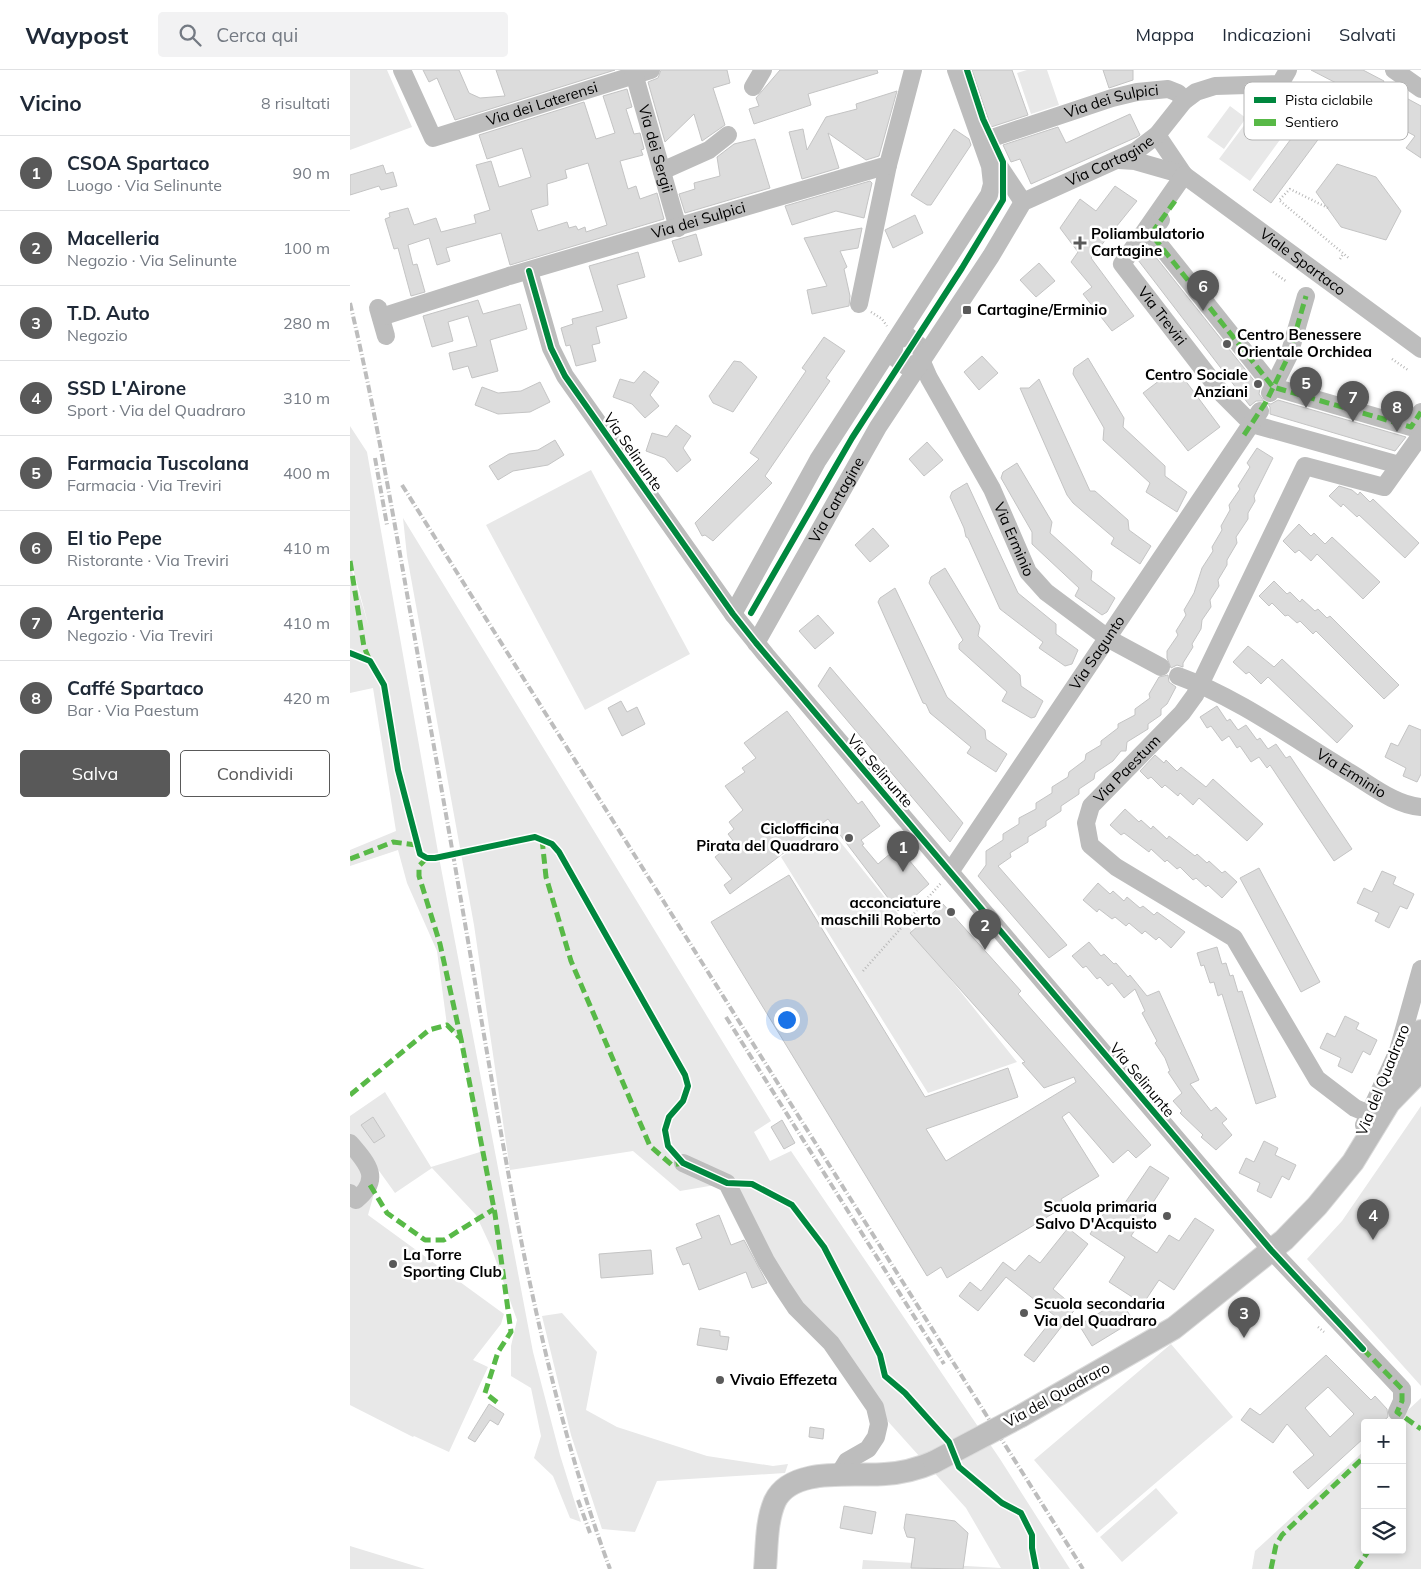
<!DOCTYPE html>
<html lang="it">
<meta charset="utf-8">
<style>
body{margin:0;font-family:Mulish,sans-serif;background:#f2f2f3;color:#1f2937}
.controls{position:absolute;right:15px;bottom:15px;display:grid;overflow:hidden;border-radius:5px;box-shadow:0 2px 8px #0003}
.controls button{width:45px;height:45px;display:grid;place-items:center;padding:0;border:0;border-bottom:1px solid #e0e1e3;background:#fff;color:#1f2937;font:25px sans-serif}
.you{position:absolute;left:436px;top:949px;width:18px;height:18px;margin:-12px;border:4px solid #fff;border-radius:50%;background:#1a73e8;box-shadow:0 0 0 8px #1a73e833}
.badge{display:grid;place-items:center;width:32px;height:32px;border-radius:50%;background:#595959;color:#fff;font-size:16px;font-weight:700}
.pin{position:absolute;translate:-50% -41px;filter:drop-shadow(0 1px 2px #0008)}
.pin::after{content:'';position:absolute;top:26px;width:18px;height:15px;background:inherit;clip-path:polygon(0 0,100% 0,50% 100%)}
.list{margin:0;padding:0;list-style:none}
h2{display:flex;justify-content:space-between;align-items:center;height:65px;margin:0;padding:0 20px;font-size:21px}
h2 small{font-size:16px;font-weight:400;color:#747a83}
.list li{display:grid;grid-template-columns:32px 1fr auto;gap:15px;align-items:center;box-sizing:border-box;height:75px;padding:0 20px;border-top:1px solid #e0e1e3}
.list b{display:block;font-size:19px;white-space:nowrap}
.list p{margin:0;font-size:16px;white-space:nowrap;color:#747a83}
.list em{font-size:16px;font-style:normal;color:#747a83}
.actions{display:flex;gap:10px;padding:15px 20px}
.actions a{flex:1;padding:11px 0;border:1px solid #595959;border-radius:5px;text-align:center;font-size:18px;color:#595959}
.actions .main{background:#595959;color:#fff}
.icon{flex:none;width:28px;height:28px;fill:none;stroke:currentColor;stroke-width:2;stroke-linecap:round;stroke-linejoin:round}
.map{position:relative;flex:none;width:1071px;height:1499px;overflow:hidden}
header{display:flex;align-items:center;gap:30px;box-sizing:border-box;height:70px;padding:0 25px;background:#fff;border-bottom:1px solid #e0e1e3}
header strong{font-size:24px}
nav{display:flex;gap:28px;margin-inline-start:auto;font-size:18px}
.search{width:350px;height:45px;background:#f2f2f3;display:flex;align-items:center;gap:12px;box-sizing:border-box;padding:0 18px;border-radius:5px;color:#747a83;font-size:19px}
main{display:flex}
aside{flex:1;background:#fff}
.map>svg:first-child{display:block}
</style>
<header>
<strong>Waypost</strong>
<div class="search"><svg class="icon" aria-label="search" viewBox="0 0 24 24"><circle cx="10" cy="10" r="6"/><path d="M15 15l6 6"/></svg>Cerca qui</div>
<nav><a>Mappa</a><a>Indicazioni</a><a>Salvati</a></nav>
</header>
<main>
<aside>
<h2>Vicino<small>8 risultati</small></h2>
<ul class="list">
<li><span class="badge">1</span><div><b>CSOA Spartaco</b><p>Luogo · Via Selinunte</p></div><em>90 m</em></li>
<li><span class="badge">2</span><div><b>Macelleria</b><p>Negozio · Via Selinunte</p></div><em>100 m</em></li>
<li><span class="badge">3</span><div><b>T.D. Auto</b><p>Negozio</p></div><em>280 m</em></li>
<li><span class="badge">4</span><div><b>SSD L'Airone</b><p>Sport · Via del Quadraro</p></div><em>310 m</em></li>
<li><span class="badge">5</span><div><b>Farmacia Tuscolana</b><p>Farmacia · Via Treviri</p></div><em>400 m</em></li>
<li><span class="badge">6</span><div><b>El tio Pepe</b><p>Ristorante · Via Treviri</p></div><em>410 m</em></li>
<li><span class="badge">7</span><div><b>Argenteria</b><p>Negozio · Via Treviri</p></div><em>410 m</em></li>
<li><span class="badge">8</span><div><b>Caffé Spartaco</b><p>Bar · Via Paestum</p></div><em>420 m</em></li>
</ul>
<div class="actions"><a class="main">Salva</a><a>Condividi</a></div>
</aside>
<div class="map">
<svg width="1071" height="1499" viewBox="0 0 1071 1499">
<rect width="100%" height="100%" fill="#fff"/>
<path fill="#e8e8e8" d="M0 0H37L62 57 0 80Z
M677 0H697L709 35 681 44 667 3Z
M910 34 940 56 900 111 869 89Z
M880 36 896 48 874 79 857 67Z
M0 356 17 382 88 782 183 1282 210 1385 231 1452 220 1448 203 1406 184 1388 191 1366 181 1318 161 1306V1276L167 1250 141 1177 126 1145 82 1098 45 1123 27 1098V1113L18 1145 154 1244 151 1254 123 1290 138 1297 99 1382 64 1366 63 1367 0 1335V1046L35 1022 81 1097 130 1082 111 970 97 955 87 881 57 813 48 780 0 796V780L46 761 23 618 0 623V494L19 557 0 488Z
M241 400 340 584 235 640 136 455Z
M53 448 421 1051 404 1062 420 1091 441 1081 650 1389 720 1499H512L513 1490 651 1498 616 1438 525 1337 446 1238 377 1113 330 1121 283 1081 160 1100 124 855 57 486Z
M476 754 667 992 578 1023 431 787Z
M1071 1036V1316L957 1189 992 1151Z
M212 1243 247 1282 236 1340 267 1357 357 1386 423 1396 438 1394 435 1403 307 1411 285 1462 252 1459 221 1365 192 1246Z
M821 1274 883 1347 747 1463 684 1390Z
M1071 1328V1499H902L905 1481 1015 1380V1480H1052V1353H1044Z
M806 1418 828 1443 772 1492 750 1467Z
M0 1476 75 1499H0Z"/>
<path fill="#dcdcdc" stroke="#c4c4c4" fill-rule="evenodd" d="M73 0H109L119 23 130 28 155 26 146 0H265L105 50 87 8 79 12Z
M311 0H377L380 13 363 18 375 55 352 71 344 44 315 72 298 12 308 8Z
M430 0H527L528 3 458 24 461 35 404 54 399 39 409 36 406 28Z
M622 0H662L678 45 641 57Z
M753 0H783V10L759 18Z
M961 0H1013L1034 11 1033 13 1048 21 1047 23 1071 36V88L1056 78 1065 66 1032 48 1034 46 1018 38 1019 35 1003 27 1004 25 988 17 990 15Z
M277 19 282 37 276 39 284 64 290 63 294 79 291 80 293 85 270 91 278 119 286 116 290 129 307 123 314 149 160 195 151 163 96 178 100 191 87 195 79 168 58 175 63 195 67 194 75 222 61 226 48 178 44 179 35 149 40 147 39 143 58 138 64 155 86 148 91 162 126 153 124 145 140 140 126 95 141 91 149 117 181 107 172 78 137 89 129 65 234 32 246 69 265 63 253 26ZM238 93 257 155 236 162 235 157 228 160 226 156 219 158 217 152 188 161 181 140 198 135 197 114 217 108 215 100Z
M547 21 529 86 516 90 478 63 489 98 452 109 439 62 453 59 457 80 476 47 507 39 506 34Z
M944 23 965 37 969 31 987 44 921 133 903 120 958 46 938 32Z
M780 44 790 65 787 67 681 114 670 89 661 92 653 75 708 57 716 73Z
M604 59 619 69 621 75 581 135H577L561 125Z
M405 69 420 118 335 143 329 124 345 119 344 113 370 106 367 87 384 74Z
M987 94 1026 107 1051 141 1036 170 991 157 966 122Z
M33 95 36 104 43 102 47 116 31 120 29 116 0 125V105Z
M520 111 522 113 514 148 486 141 442 155 435 136Z
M765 116 787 131 741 188 784 246 762 261 733 224 742 217 721 192 728 182 710 158 730 129 746 141Z
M565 145 573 163 543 178 535 160Z
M512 158 508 178 490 181 497 197 494 199 500 226 499 236 462 244 457 220 477 216 454 168Z
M346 164 352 185 329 192 322 171Z
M797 176 910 318 909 324 914 331H906L900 336 788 190Z
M288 182 295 207 267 215 277 248 246 257 250 273 242 275 246 291 226 296 220 275 216 276 211 258 223 254 222 249 253 241 239 196Z
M689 193 705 211 686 227 670 210Z
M128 230 133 244 170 234 177 259 140 270 148 301 122 308 118 296 103 300 99 283 127 276 118 246 98 252 103 271 82 277 73 246Z
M474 267 495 281 476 308 480 311 415 406 422 413 363 471 355 465 352 466 345 453 409 389 400 383 456 301 452 298Z
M632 286 648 303 629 320 614 302Z
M738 288 774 348 773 357 815 396V406L837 422 827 442 796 422 800 413 753 370 754 358 723 304 724 298Z
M384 291 391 292 407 307 383 342 363 333 359 326Z
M826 298 870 357 838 381 793 323Z
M294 301 309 312 300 325 309 336 295 348 282 334 263 327 270 309 284 313Z
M689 309 740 421H745L778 450 779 460 801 476 790 494 761 474 764 468 723 433 717 425 670 318H679Z
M190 312 200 332 180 342 148 344 125 335 132 317 148 323 171 321Z
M928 330 1056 367 1045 381 920 344V337L917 333 921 334Z
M326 355 341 366 333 378 341 390 327 402 315 388 296 381 302 363 317 367Z
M205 370 214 385 198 395 163 401 148 410 139 396 159 384 188 380Z
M577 372 593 390 574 406 559 389Z
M907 378 923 388 904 426 905 431 898 443V449L886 467 887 473 877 490V495L868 510 869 516 860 530 861 537 852 550 851 559 842 574 843 577 833 593V597L827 595 821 598 817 588V581L828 565 826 561 836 545 834 540 844 523 852 498 863 481 862 477 872 460 871 456 880 440 879 435 890 419 888 416 900 397 897 393Z
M667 393 702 452 700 463 742 501 741 510 765 528 757 542 752 545 725 526 729 518 682 474V462L651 408 653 402Z
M617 413 668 523 706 554V564L728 580 722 594 715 596 689 578 693 572 650 539 618 468 616 467 614 458 600 427 602 422Z
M989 416 1002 420 1008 425 1010 422 1020 432 1023 429 1069 473 1055 488 1009 445 1007 447 993 434 991 437 979 426Z
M949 454 961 466 964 463 975 474 982 467 1030 512 1013 529 967 484 961 491 949 480 945 483 933 471Z
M523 458 539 476 520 492 505 475Z
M595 498 630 556 628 566 670 605 671 616 693 631 685 647 681 648 652 631 657 622 609 579V574L613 570 579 513 581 507Z
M924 511 937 524 940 522 950 532 952 529 965 541 968 539 977 548 980 546 1049 615 1034 629 966 561 963 564 950 551 947 553 938 545 935 546 922 533 919 536 909 526Z
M545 518 597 627 635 660 636 669 657 684 646 702 617 683 621 677 580 643 576 634 573 633 528 532 530 528Z
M468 545 484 563 465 579 449 561Z
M898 576 924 597 932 589 1003 656 987 673 918 607 911 614 899 602 896 604 883 592Z
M480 597 613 753 600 772 468 616Z
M818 605 819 612 826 617 817 634 811 639V645L798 654V659L777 672 776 681H771L763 691 745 703 744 709 729 719V724L711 736V741L696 751V756L678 767V772L660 783 661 787 648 796 717 875 699 888 628 806 636 795V781L653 770V764L669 754V748L686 739V733L702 723V717L718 707 719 702 735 690 736 684 751 675V671L768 658V654L785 645V639L800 628 799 624 809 607Z
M271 631 277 642 287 637 295 654 272 666 258 638Z
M867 636 877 651 880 649 888 660 896 655 907 670 910 668 918 679 926 674 936 688 940 686 1002 779 984 791 920 695 917 698 909 687 901 692 890 676 887 678 879 666 872 671 861 656 857 658 850 647Z
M437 641 508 734 512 731 530 756 511 770 514 774 512 775 528 794 548 777 579 814 548 841 478 749 380 824 374 815 382 809 365 787 384 772 378 764 384 759 379 752 393 740 375 716 395 702 392 698 406 688 394 673Z
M1059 655 1071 660V704L1067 712 1053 706 1056 698 1035 687 1041 673 1048 676Z
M805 685 814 693 816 690 827 701 831 697 856 717 863 709 913 754 897 771 849 728 843 735 830 723 828 726 815 715 812 718 801 707 798 709 790 701Z
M775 739 789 752 791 750 801 759 803 756 817 769 819 766 845 786 847 784 857 793 859 791 872 803 875 801 887 812 872 828 858 815 856 817 846 808 843 810 830 797 827 799 817 790 815 792 801 779 799 782 774 763 771 765 760 755Z
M909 798 970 912 951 922 890 808Z
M1032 801 1046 807 1043 814 1064 824 1057 839 1050 836 1039 858 1025 851 1029 843 1007 833 1014 818 1022 822Z
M439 805 575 1027 658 998 668 1027 576 1059 596 1091 726 1012 724 1007 694 1018 672 993 675 992 560 863 593 834 671 921 668 924 801 1075 786 1088 778 1080 763 1093 719 1042 712 1047 749 1106 711 1129 715 1136 597 1208 591 1197 577 1206 361 852Z
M748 813 760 824 763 821 774 831 777 827 790 838 793 836 804 845 807 842 835 862 821 878 809 867 806 870 795 861 792 864 779 853 776 856 765 847 762 849 749 839 747 842 733 830Z
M739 872 751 886 754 884 764 894 766 893 778 907 780 905 797 926 809 921 849 1010 840 1014 861 1041 866 1037 877 1049 872 1053 882 1065 866 1080 851 1067 853 1065 830 1043 832 1041 823 1031 832 1023 818 1002 820 1001 815 988 805 973 807 971 792 943 795 941 785 919 774 928 762 913 758 916 750 907 747 909 736 896 733 898 722 886Z
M867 877 872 894 876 893 880 906 883 905 888 922 892 921 926 1027 906 1034 872 924 868 926 864 912 860 913 854 895 851 896 847 883Z
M995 946 1009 953 1006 959 1027 970 1020 985 1013 981 1002 1003 988 996 991 988 970 978 977 963 985 967Z
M23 1047 35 1066 24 1073 11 1055Z
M432 1050 445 1073 434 1079 421 1057Z
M914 1071 928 1078 925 1085 946 1095 939 1110 932 1106 921 1128 907 1121 910 1113 889 1103 896 1088 904 1092Z
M800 1096 819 1108 781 1166 807 1183 819 1165 829 1171 845 1148 864 1160 824 1220 809 1210 793 1234 759 1212 775 1187 740 1164 758 1137 768 1143Z
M369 1145 381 1175 394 1170 417 1213 402 1218 396 1202 349 1220 339 1193 333 1195 326 1178 352 1168 346 1154Z
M718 1158 738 1174 703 1219 726 1238 684 1292 674 1285 705 1246 656 1207 628 1241 609 1226 620 1212 631 1221 653 1192 665 1201 679 1185 690 1193Z
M301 1180 303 1204 251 1208 249 1184Z
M771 1230 783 1251 742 1276 729 1255Z
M350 1258 370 1261V1266L379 1267 377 1280 347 1275Z
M976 1285 1021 1330 1025 1326 1037 1339 1038 1347 1031 1353H1015V1367L958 1419 943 1402 964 1385 937 1354 923 1373 891 1350 900 1338 910 1345ZM978 1317 1004 1344 980 1367 955 1338Z
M139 1334 154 1344 148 1355 140 1350 125 1372 118 1368Z
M460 1357 474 1359 473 1369 459 1367Z
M494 1436 526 1442 522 1464 490 1458Z
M556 1444 605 1451 618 1463 613 1499 561 1498 565 1468 557 1467 554 1458Z"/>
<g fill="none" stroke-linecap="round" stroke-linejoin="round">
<defs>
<path id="major" d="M1047 1016 1071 961
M671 1346 824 1258 934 1170 967 1136 1003 1092 1039 1033 1071 1000
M415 1499C417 1477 416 1451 425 1431 442 1396 503 1407 535 1404 552 1403 568 1399 584 1392"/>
</defs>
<use href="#major" stroke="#dbdbdb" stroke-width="24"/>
<path stroke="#b8b8b8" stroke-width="2.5" stroke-dasharray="1 2.5" stroke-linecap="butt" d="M978 138 940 119 929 130 1000 189
M990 189 993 184
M923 202 937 212
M521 242 532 249 537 256
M1042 289 1058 300
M513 901 591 813
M968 1257 974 1262"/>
<g stroke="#bdbdbd" stroke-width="18">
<path id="s1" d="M52 0 83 68 301 0"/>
<path id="s2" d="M283 0 328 158"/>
<path d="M1044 0 1071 19"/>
<path d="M403 17 413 0"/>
<path d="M807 65 834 105"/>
<path id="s3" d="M633 71 762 28 787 22 818 19 828 23 834 31"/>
<path d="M641 84 673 132"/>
<path id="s4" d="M769 90 785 91 834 105 1071 279"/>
<path d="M312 101 359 80 378 65"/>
<path id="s5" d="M834 105 772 194 873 325 902 354 1049 395"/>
<path d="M811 150 801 164 923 317 1061 357 1071 342"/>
<path d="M179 201 201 278 215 306 383 544 416 585 921 1180 1052 1319V1331L1047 1342"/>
<path d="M509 234 538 95"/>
<path d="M28 238 36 266"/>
<path id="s6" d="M31 247 159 206 538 95 563 0"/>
<path id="s7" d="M545 271 558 266 571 277 572 292 579 308 642 419 678 502 696 522 759 569 811 597"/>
<path d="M545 271 543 286 556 296 572 292"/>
<path d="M920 323 939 285 956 226"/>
<path d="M383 544 468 390 639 125 642 114 640 96 606 0"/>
<path id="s8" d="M406 573 528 357 641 186 673 132 786 81 807 65 834 31 846 22 865 16 930 14 938 0"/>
<path id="s9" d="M828 606C889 628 944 669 999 702 1021 715 1045 735 1071 737"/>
<path id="s10" d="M600 802 910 341"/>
<path id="s11" d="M1029 1048 1005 1038 967 1009 884 868 766 797 740 775 736 753 741 736 832 643 845 625 955 396 1034 417 1071 365"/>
<path d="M1014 1055 1048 981 1071 899"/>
<path d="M0 1073C18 1094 32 1109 6 1130L0 1123"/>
<path d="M333 1093 377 1113 416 1191 432 1217 446 1238 481 1273 525 1337 529 1354 526 1367 518 1379 497 1391 489 1404"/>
</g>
<use href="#major" stroke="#bdbdbd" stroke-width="22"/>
<path stroke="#bdbdbd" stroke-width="4" stroke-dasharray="8 2.5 1 2.5" stroke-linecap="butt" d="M0 233C25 338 43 445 62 552 84 678 107 804 128 930 161 1122 192 1315 260 1499
M25 388 37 455
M52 415 733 1499
M376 947 594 1294
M228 1430 240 1463"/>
<defs>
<path id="major-bridge" d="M584 1392 671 1346"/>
</defs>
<use href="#major-bridge" stroke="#dbdbdb" stroke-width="24" stroke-linecap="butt"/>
<use href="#major-bridge" stroke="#bdbdbd" stroke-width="22"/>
<path stroke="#58b947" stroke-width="5" stroke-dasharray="10 5" stroke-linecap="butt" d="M825 131 801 164 923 317 1061 357 1071 342
M894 365 916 332 939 285 956 226
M0 491 14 577 20 591
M192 769 196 807 221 891 300 1076 322 1095 333 1093
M77 788 69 796V806L90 874 111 969
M0 789 43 772 66 775
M0 1025 79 960 97 955 111 969 145 1144 161 1262 148 1282 135 1323 148 1333
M20 1115 37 1143 75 1170H94L144 1139
M1013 1279 1052 1319V1331L1047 1342 1071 1359
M921 1499 926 1475 932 1465 1015 1386
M1006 1499 1019 1480"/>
<defs>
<path id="cycleway" d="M179 201 201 278 215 306 383 544 406 573 921 1180 1013 1279
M401 543 502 368 612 198 653 130V92L633 49 617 0
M0 583 20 591 34 615 48 700 70 784 77 788H85L185 767 202 774 209 782 335 1005 338 1016 333 1031 319 1047 315 1060 318 1076 333 1093 377 1113 402 1114 442 1135 474 1177 530 1285 535 1306 555 1323 599 1372 609 1397 652 1433 671 1443 682 1465V1478L686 1499"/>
</defs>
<use href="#cycleway" stroke="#fff" stroke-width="9"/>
<use href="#cycleway" stroke="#00873e" stroke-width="6"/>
</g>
<g fill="#595959" stroke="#fff" stroke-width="2">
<path d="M727.5 165.5h5v5h5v5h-5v5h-5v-5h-5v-5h5z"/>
<rect x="612" y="235" width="10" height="10" rx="2.5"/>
<circle cx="877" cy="274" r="5"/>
<circle cx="908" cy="314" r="5"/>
<circle cx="499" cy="768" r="5"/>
<circle cx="601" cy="842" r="5"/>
<circle cx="817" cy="1146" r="5"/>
<circle cx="43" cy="1194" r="5"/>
<circle cx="674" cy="1243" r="5"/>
<circle cx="370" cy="1310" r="5"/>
</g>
<g text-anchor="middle" stroke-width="5" stroke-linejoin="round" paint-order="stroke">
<g font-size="15" fill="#000" stroke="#fff">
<text dy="5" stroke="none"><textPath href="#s3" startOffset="135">Via dei Sulpici</textPath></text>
<text dy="5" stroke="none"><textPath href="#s1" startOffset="189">Via dei Laterensi</textPath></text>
<text dy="5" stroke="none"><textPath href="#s2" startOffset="82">Via dei Sergii</textPath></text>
<text dy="5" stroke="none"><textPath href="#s8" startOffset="612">Via Cartagine</textPath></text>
<text dy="5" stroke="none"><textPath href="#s6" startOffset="332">Via dei Sulpici</textPath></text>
<text dy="5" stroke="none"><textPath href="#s4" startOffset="214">Viale Spartaco</textPath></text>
<text dy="5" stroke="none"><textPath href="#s5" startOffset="174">Via Treviri</textPath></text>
<text transform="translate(283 382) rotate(55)" y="5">Via Selinunte</text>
<text dy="5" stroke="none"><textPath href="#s8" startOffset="164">Via Cartagine</textPath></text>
<text dy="5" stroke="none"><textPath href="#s7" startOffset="246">Via Erminio</textPath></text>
<text dy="5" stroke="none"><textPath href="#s10" startOffset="264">Via Sagunto</textPath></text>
<text dy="5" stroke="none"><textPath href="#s11" startOffset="501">Via Paestum</textPath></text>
<text transform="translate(530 701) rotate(49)" y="5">Via Selinunte</text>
<text dy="5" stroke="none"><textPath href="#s9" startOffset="199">Via Erminio</textPath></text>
<text transform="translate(792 1010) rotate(50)" y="5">Via Selinunte</text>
<text transform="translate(1033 1010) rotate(-68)" y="5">Via del Quadraro</text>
<text transform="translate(707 1325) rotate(-29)" y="5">Via del Quadraro</text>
</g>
<g font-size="15" font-weight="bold" fill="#000" stroke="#fff" text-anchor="start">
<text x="741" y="169">Poliambulatorio<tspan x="741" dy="17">Cartagine</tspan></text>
<text x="627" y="245">Cartagine/Erminio</text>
<text x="887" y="270">Centro Benessere<tspan x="887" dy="17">Orientale Orchidea</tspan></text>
<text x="898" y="310" text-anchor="end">Centro Sociale<tspan x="898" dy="17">Anziani</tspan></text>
<text x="489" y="764" text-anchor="end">Ciclofficina<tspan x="489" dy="17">Pirata del Quadraro</tspan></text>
<text x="591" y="838" text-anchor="end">acconciature<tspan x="591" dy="17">maschili Roberto</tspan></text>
<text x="807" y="1142" text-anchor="end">Scuola primaria<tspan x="807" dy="17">Salvo D'Acquisto</tspan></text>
<text x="53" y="1190">La Torre<tspan x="53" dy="17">Sporting Club</tspan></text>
<text x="684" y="1239">Scuola secondaria<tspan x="684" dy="17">Via del Quadraro</tspan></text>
<text x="380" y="1315">Vivaio Effezeta</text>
</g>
</g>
<rect x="894" y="12" width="164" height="58" rx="8" fill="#fff" stroke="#b2b2b2" stroke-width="1"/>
<rect x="904" y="27" width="22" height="6" fill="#00873e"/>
<rect x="904" y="49" width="22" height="7" fill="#58b947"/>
<g font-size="14" fill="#000">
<text x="935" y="35">Pista ciclabile</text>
<text x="935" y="57">Sentiero</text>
</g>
</svg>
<div class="controls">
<button>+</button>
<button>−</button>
<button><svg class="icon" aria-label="layers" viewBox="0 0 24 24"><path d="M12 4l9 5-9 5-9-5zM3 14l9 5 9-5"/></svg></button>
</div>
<div class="you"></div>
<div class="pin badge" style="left:553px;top:802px">1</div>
<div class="pin badge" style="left:635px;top:880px">2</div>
<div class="pin badge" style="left:894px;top:1268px">3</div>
<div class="pin badge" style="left:1023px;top:1170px">4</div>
<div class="pin badge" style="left:956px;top:338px">5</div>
<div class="pin badge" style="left:853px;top:241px">6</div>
<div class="pin badge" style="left:1003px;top:352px">7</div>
<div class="pin badge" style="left:1047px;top:362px">8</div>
</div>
</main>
